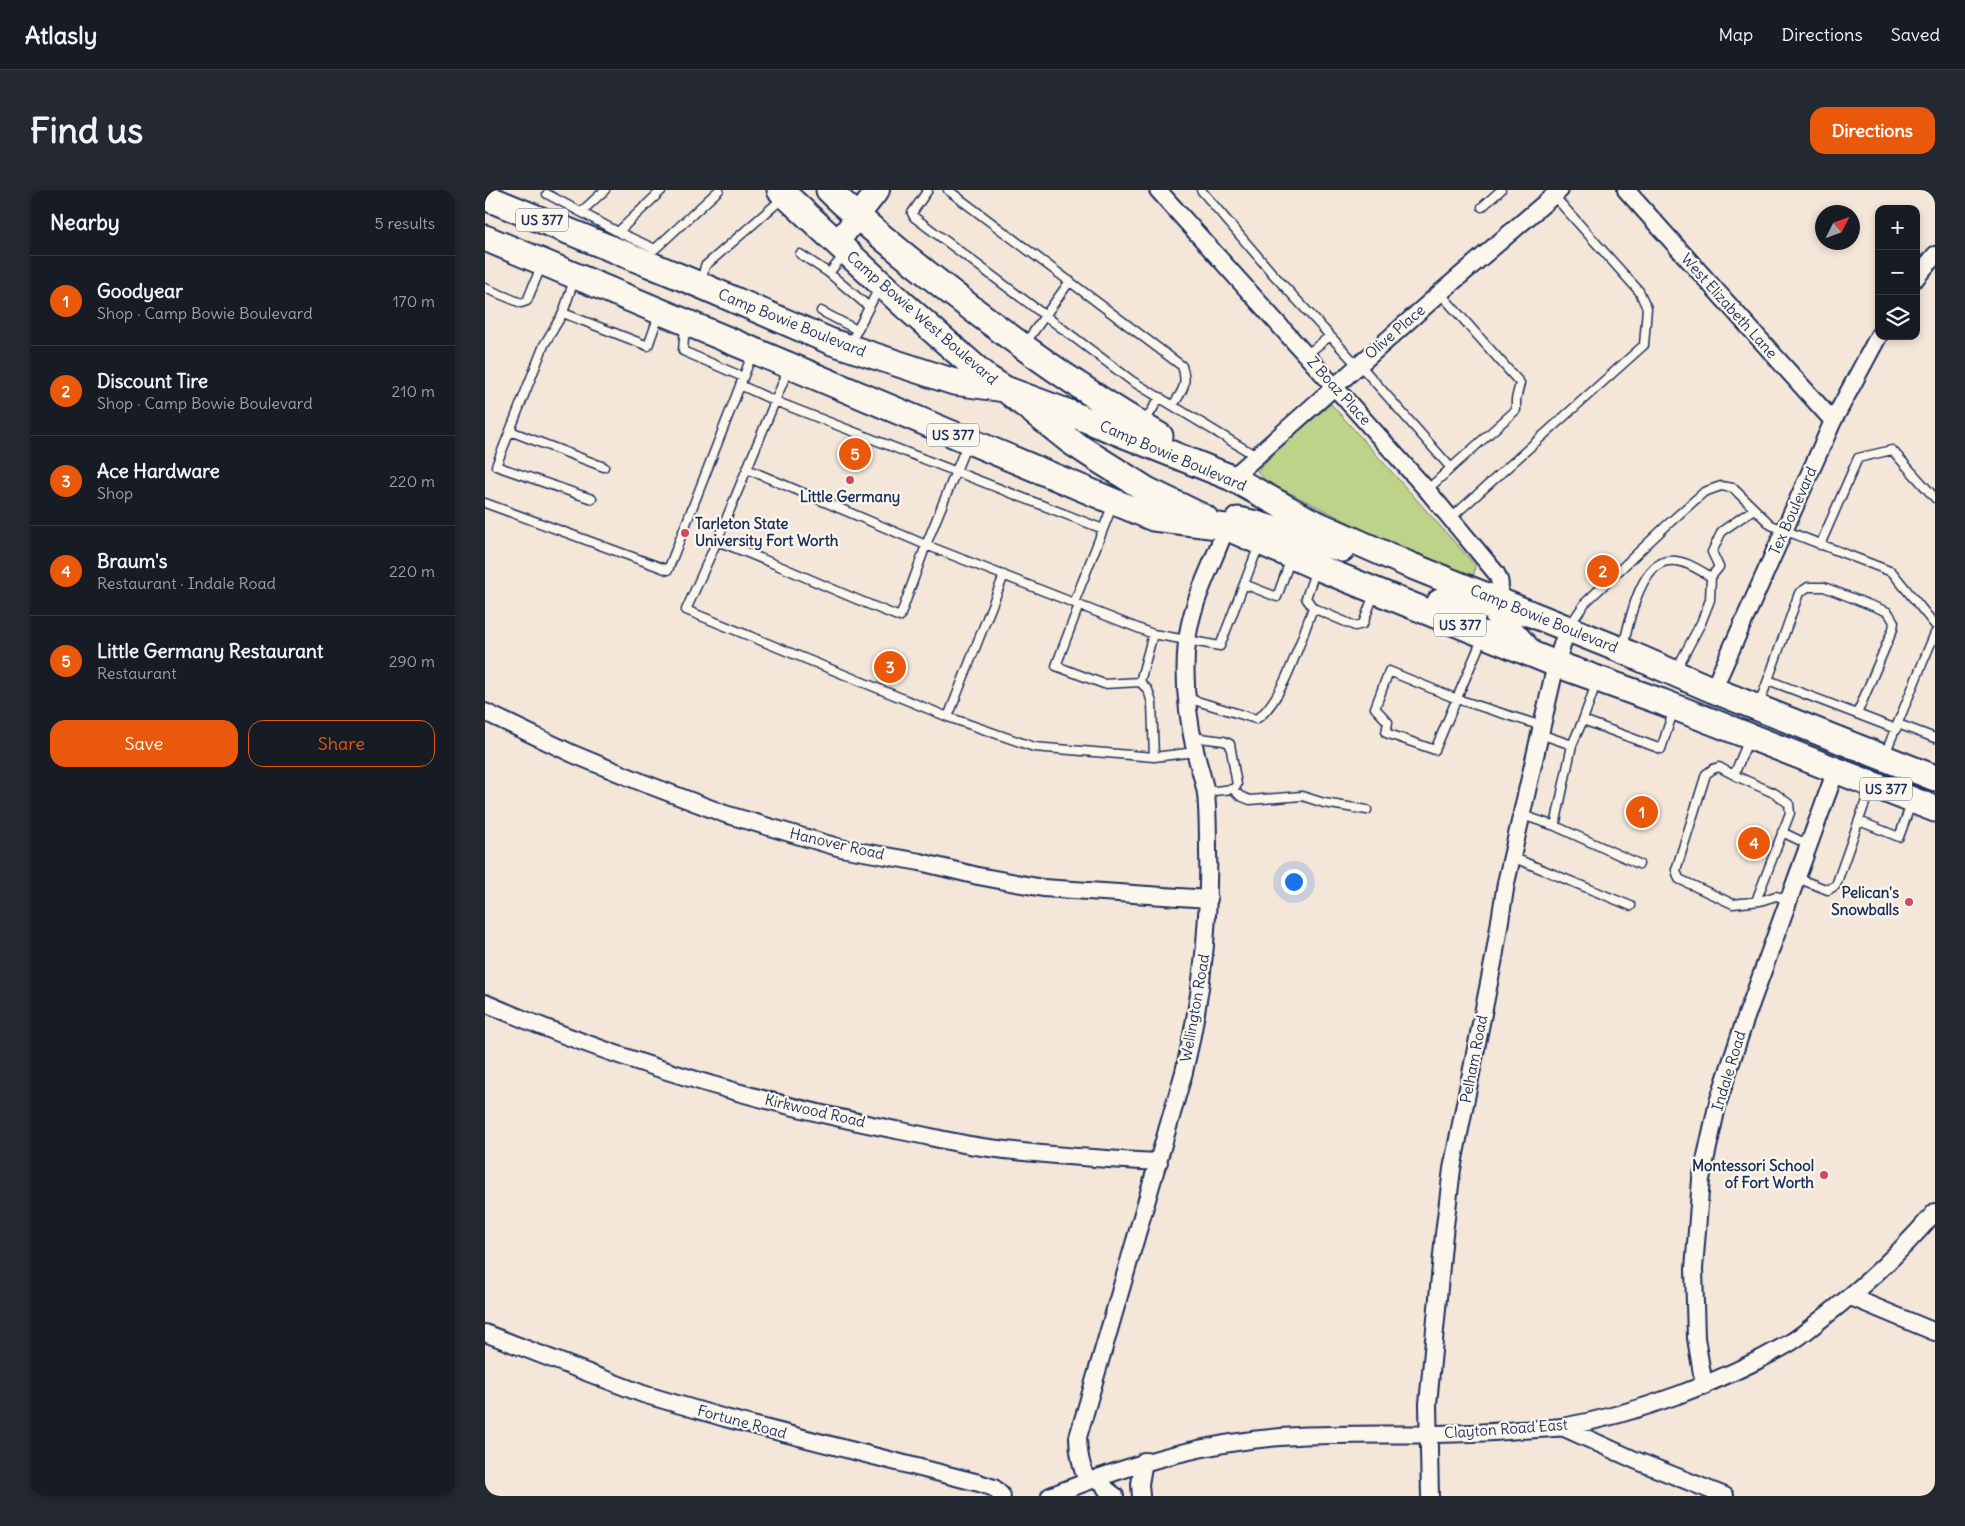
<!DOCTYPE html>
<meta charset="utf-8">
<style>
body{margin:0;font-family:Delius,sans-serif;background:#242831;color:#f1f3f6}
.controls{position:absolute;right:15px;top:15px;display:grid;overflow:hidden;border-radius:10px;box-shadow:0 2px 8px #0003}
.controls button{width:45px;height:45px;display:grid;place-items:center;padding:0;border:0;border-bottom:1px solid #363941;background:#171b24;color:#f1f3f6;font:25px sans-serif}
.compass{position:absolute;left:1330px;top:15px;width:45px;height:45px;border-radius:50%;background:#171b24;box-shadow:0 2px 8px #0003;rotate:48deg}
.you{position:absolute;left:808px;top:691px;width:18px;height:18px;margin:-12px;border:4px solid #fff;border-radius:50%;background:#1a73e8;box-shadow:0 0 0 8px #1a73e833}
.badge{display:grid;place-items:center;width:32px;height:32px;border-radius:50%;background:#ea580c;color:#fff;font-size:16px;font-weight:700}
.pin{position:absolute;translate:-50% -50%;border:2px solid #fff;box-shadow:0 1px 5px #0006}
.list{margin:0;padding:0;list-style:none}
h2{display:flex;justify-content:space-between;align-items:center;height:65px;margin:0;padding:0 20px;font-size:21px}
h2 small{font-size:16px;font-weight:400;color:#9ea1a6}
.list li{display:grid;grid-template-columns:32px 1fr auto;gap:15px;align-items:center;box-sizing:border-box;height:90px;padding:0 20px;border-top:1px solid #363941}
.list b{display:block;font-size:19px;white-space:nowrap}
.list p{margin:0;font-size:16px;white-space:nowrap;color:#9ea1a6}
.list em{font-size:16px;font-style:normal;color:#9ea1a6}
.actions{display:flex;gap:10px;padding:15px 20px}
.actions a{flex:1;padding:11px 0;border:1px solid #ea580c;border-radius:15px;text-align:center;font-size:18px;color:#ea580c}
.actions .main{background:#ea580c;color:#fff}
.icon{flex:none;width:28px;height:28px;fill:none;stroke:currentColor;stroke-width:2;stroke-linecap:round;stroke-linejoin:round}
.map{position:relative;flex:none;width:1450px;height:1306px;overflow:hidden;border-radius:15px}
header{display:flex;align-items:center;gap:30px;box-sizing:border-box;height:70px;padding:0 25px;background:#171b24;border-bottom:1px solid #363941}
header strong{font-size:24px}
nav{display:flex;gap:28px;margin-inline-start:auto;font-size:18px}
.intro{display:flex;align-items:center;justify-content:space-between;box-sizing:border-box;height:120px;padding:0 30px}
h1{margin:0;font-size:35px}
.button{padding:12px 22px;border-radius:15px;background:#ea580c;color:#fff;font-size:18px;font-weight:700}
main{display:flex;gap:30px;padding:0 30px}
aside{flex:1;background:#171b24;border-radius:15px;box-shadow:0 2px 8px #0003}
.map>svg:first-child{display:block}
</style>
<header>
<strong>Atlasly</strong>
<nav><a>Map</a><a>Directions</a><a>Saved</a></nav>
</header>
<div class="intro"><h1>Find us</h1><a class="button">Directions</a></div>
<main>
<aside>
<h2>Nearby<small>5 results</small></h2>
<ul class="list">
<li><span class="badge">1</span><div><b>Goodyear</b><p>Shop · Camp Bowie Boulevard</p></div><em>170 m</em></li>
<li><span class="badge">2</span><div><b>Discount Tire</b><p>Shop · Camp Bowie Boulevard</p></div><em>210 m</em></li>
<li><span class="badge">3</span><div><b>Ace Hardware</b><p>Shop</p></div><em>220 m</em></li>
<li><span class="badge">4</span><div><b>Braum's</b><p>Restaurant · Indale Road</p></div><em>220 m</em></li>
<li><span class="badge">5</span><div><b>Little Germany Restaurant</b><p>Restaurant</p></div><em>290 m</em></li>
</ul>
<div class="actions"><a class="main">Save</a><a>Share</a></div>
</aside>
<div class="map">
<svg width="1450" height="1306" viewBox="0 0 1450 1306">
<rect width="100%" height="100%" fill="#f4e7d9"/>
<filter id="ink" filterUnits="userSpaceOnUse"><feTurbulence type="fractalNoise" baseFrequency=".02" numOctaves="2"/><feDisplacementMap in="SourceGraphic" scale="10" xChannelSelector="R" yChannelSelector="G"/><feConvolveMatrix kernelMatrix="1 2 1 2 8 2 1 2 1" color-interpolation-filters="sRGB"/></filter>
<g filter="url(#ink)">
<path fill="#bcd389" stroke="#6c8174" d="M846 214 990 375 989 385 965 378 897 349 781 291 772 281 800 252Z"/>
<g fill="none" stroke-linecap="round" stroke-linejoin="round">
<defs>
<path id="lane" d="M443 0 427 23 429 27 647 191 771 266
M463 0 697 176C703 193 698 201 688 215
M716 0 787 83 872 175
M62 4 133 42 177 0
M997 17 1016 0
M96 22 120 0
M133 42 170 59 234 0
M315 64 344 83
M360 64 344 83 384 117
M89 90 78 123 163 156 174 125
M216 93 220 76 298 8
M0 98 36 113 42 111 57 74
M955 103 1035 193 1031 209V220L966 278
M336 121 372 140
M78 123 59 155 11 276 107 309
M200 136 198 161 258 187
M365 154 394 98
M539 155 585 91
M821 165 845 146
M874 174 966 278 942 300
M303 180 232 351C294 374 353 403 415 427L441 355 482 254
M255 195 290 211 618 339
M659 233 675 207
M25 241 119 277
M262 279 441 355 589 413 628 314
M0 313 183 380 267 165
M966 328 1159 155 1162 118 1154 101 1069 6
M232 351 201 420 463 527
M774 355 759 394 792 407 806 368
M1335 355 1373 268 1407 260 1450 308
M831 379 821 408 828 418 870 436 878 434 889 404
M519 385 463 527 549 557 669 567
M591 414 668 444 735 456 759 394
M594 415 571 476 619 494 655 492 663 500 667 513 669 567 710 562
M1085 435 1100 413 1182 335 1219 302 1236 296 1248 298 1286 335 1407 382 1450 435
M998 447C982 485 966 523 950 560L901 543 903 532 890 518 904 481 972 509 1057 536
M1138 457C1144 434 1154 375 1183 371 1199 369 1214 380 1226 387
M1191 480 1216 433 1225 410 1226 387 1234 377 1227 362 1237 341 1269 319
M1283 490 1314 403 1323 397H1339L1403 422 1409 432 1408 439 1372 524
M1112 491 1098 530 1176 559 1189 519
M655 492 668 444
M702 508 771 529C797 514 817 446 828 418
M1274 514 1283 490 1411 539
M1098 530 1087 555 1070 636 1154 674
M1413 534 1450 548
M1055 544 1087 555
M707 547 739 551 745 554 752 595 748 599 720 602
M1264 549 1249 585 1234 577 1228 579 1221 584 1191 680 1194 689 1248 714 1275 711 1291 706 1304 710
M1400 564 1450 443
M1249 585 1291 604 1304 614 1305 623 1271 711
M748 599 755 606 765 610 817 606 839 613 882 620
M1037 625 1070 636
M1374 631 1414 647 1426 614
M1297 642 1324 655
M1027 667 1146 716
M1312 688 1343 700 1351 695 1386 596"/>
<path id="street" d="M673 0 942 300 1011 383C1017 394 1016 398 1008 408
M1141 0 1348 231
M1431 88 1450 65
M747 288 955 103 1075 0
M1228 500 1348 231 1394 145
M0 522 88 564 156 592 240 624 356 658 435 672 493 686 558 698 724 709
M0 813C132 870 271 912 411 940 440 945 468 953 497 957 555 965 615 969 674 972
M1366 1107 1450 1142
M0 1143 158 1204 240 1228 494 1293 509 1298 517 1306
M1219 1196 1211 1148 1209 1079 1216 989 1233 912 1260 830 1351 580
M1077 1237 1150 1270 1240 1306
M615 1287 621 1299 630 1306
M602 1291C596 1276 593 1263 593 1247L699 882C717 807 725 738 723 661 723 642 723 623 721 604 719 590 713 575 710 560 702 524 698 489 702 452 706 411 728 375 741 337
M565 1306C645 1274 724 1250 812 1246 886 1243 960 1247 1034 1240 1048 1239 1063 1239 1077 1237 1152 1224 1237 1192 1303 1154 1314 1148 1324 1139 1334 1131 1376 1099 1416 1062 1450 1022
M656 1306 655 1294 659 1271
M945 1306 943 1214 959 1044 967 979 1009 768 1021 693 1071 474 1082 439"/>
<path id="secondary" d="M352 53 393 0"/>
<path id="primary" d="M295 0 418 114 501 187 520 199 585 251 611 268 662 300 720 328
M344 0C373 29 407 55 439 81 514 141 592 198 675 246
M0 7 215 95 347 152 469 192 520 199 582 222 747 288 825 331 922 374 1136 460 1228 500 1450 588
M0 48 668 328 741 337 832 377 1071 474 1177 512 1450 619
M753 330 771 334 857 359
M955 412C982 422 983 427 1008 408L1014 428 1043 460"/>
</defs>
<use href="#lane" stroke="#1b2f5e" stroke-width="11"/>
<use href="#street" stroke="#1b2f5e" stroke-width="20"/>
<use href="#secondary" stroke="#1b2f5e" stroke-width="26"/>
<use href="#primary" stroke="#1b2f5e" stroke-width="29"/>
<use href="#lane" stroke="#fbf7ec" stroke-width="8"/>
<use href="#street" stroke="#fbf7ec" stroke-width="16"/>
<use href="#secondary" stroke="#fbf7ec" stroke-width="22"/>
<use href="#primary" stroke="#fbf7ec" stroke-width="25"/>
</g>
</g>
<g fill="#d1495b" stroke="#fbf7ec" stroke-width="2">
<circle cx="365" cy="290" r="5"/>
<circle cx="200" cy="343" r="5"/>
<circle cx="1424" cy="712" r="5"/>
<circle cx="1339" cy="985" r="5"/>
</g>
<g text-anchor="middle" stroke-width="4.5" stroke-linejoin="round" paint-order="stroke">
<g fill="#fbf7ec" stroke="#5e6b89" stroke-width="1">
<rect x="31" y="18.5" width="52" height="23" rx="4"/>
<rect x="442" y="233.5" width="52" height="23" rx="4"/>
<rect x="949" y="423.5" width="52" height="23" rx="4"/>
<rect x="1375" y="587.5" width="52" height="23" rx="4"/>
</g>
<g font-size="14" font-weight="bold" fill="#1b2f5e">
<text x="57" y="35">US 377</text>
<text x="468" y="250">US 377</text>
<text x="975" y="440">US 377</text>
<text x="1401" y="604">US 377</text>
</g>
<g font-size="15" fill="#1b2f5e" stroke="#fbf7ec">
<text transform="translate(1244 116) rotate(48)" y="5">West Elizabeth Lane</text>
<text transform="translate(437 128) rotate(41)" y="5">Camp Bowie West Boulevard</text>
<text transform="translate(307 133) rotate(22)" y="5">Camp Bowie Boulevard</text>
<text transform="translate(910 142) rotate(-41)" y="5">Olive Place</text>
<text transform="translate(854 201) rotate(48)" y="5">Z Boaz Place</text>
<text transform="translate(688 266) rotate(23)" y="5">Camp Bowie Boulevard</text>
<text transform="translate(1308 321) rotate(-66)" y="5">Tex Boulevard</text>
<text transform="translate(1059 429) rotate(22)" y="5">Camp Bowie Boulevard</text>
<text transform="translate(352 654) rotate(13)" y="5">Hanover Road</text>
<text transform="translate(710 818) rotate(-80)" y="5">Wellington Road</text>
<text transform="translate(989 869) rotate(-79)" y="5">Pelham Road</text>
<text transform="translate(1244 881) rotate(-73)" y="5">Indale Road</text>
<text transform="translate(330 921) rotate(13)" y="5">Kirkwood Road</text>
<text transform="translate(257 1232) rotate(15)" y="5">Fortune Road</text>
<text transform="translate(1021 1239) rotate(-4)" y="5">Clayton Road East</text>
</g>
<g font-size="15" font-weight="bold" fill="#1b2f5e" stroke="#fbf7ec" text-anchor="end">
<text x="365" y="312" text-anchor="middle">Little Germany</text>
<text x="210" y="339" text-anchor="start">Tarleton State<tspan x="210" dy="17">University Fort Worth</tspan></text>
<text x="1414" y="708">Pelican's<tspan x="1414" dy="17">Snowballs</tspan></text>
<text x="1329" y="981">Montessori School<tspan x="1329" dy="17">of Fort Worth</tspan></text>
</g>
</g>
</svg>
<div class="controls">
<button>+</button>
<button>−</button>
<button><svg class="icon" aria-label="layers" viewBox="0 0 24 24"><path d="M12 4l9 5-9 5-9-5zM3 14l9 5 9-5"/></svg></button>
</div>
<svg class="compass" viewBox="-18 -18 36 36"><path d="M0-13l5 13h-10z" fill="#e53935"/><path d="M0 13l5-13h-10z" fill="#9ea1a6"/></svg>
<div class="you"></div>
<div class="pin badge" style="left:1157px;top:622px">1</div>
<div class="pin badge" style="left:1118px;top:381px">2</div>
<div class="pin badge" style="left:405px;top:477px">3</div>
<div class="pin badge" style="left:1269px;top:653px">4</div>
<div class="pin badge" style="left:370px;top:264px">5</div>
</div>
</main>
